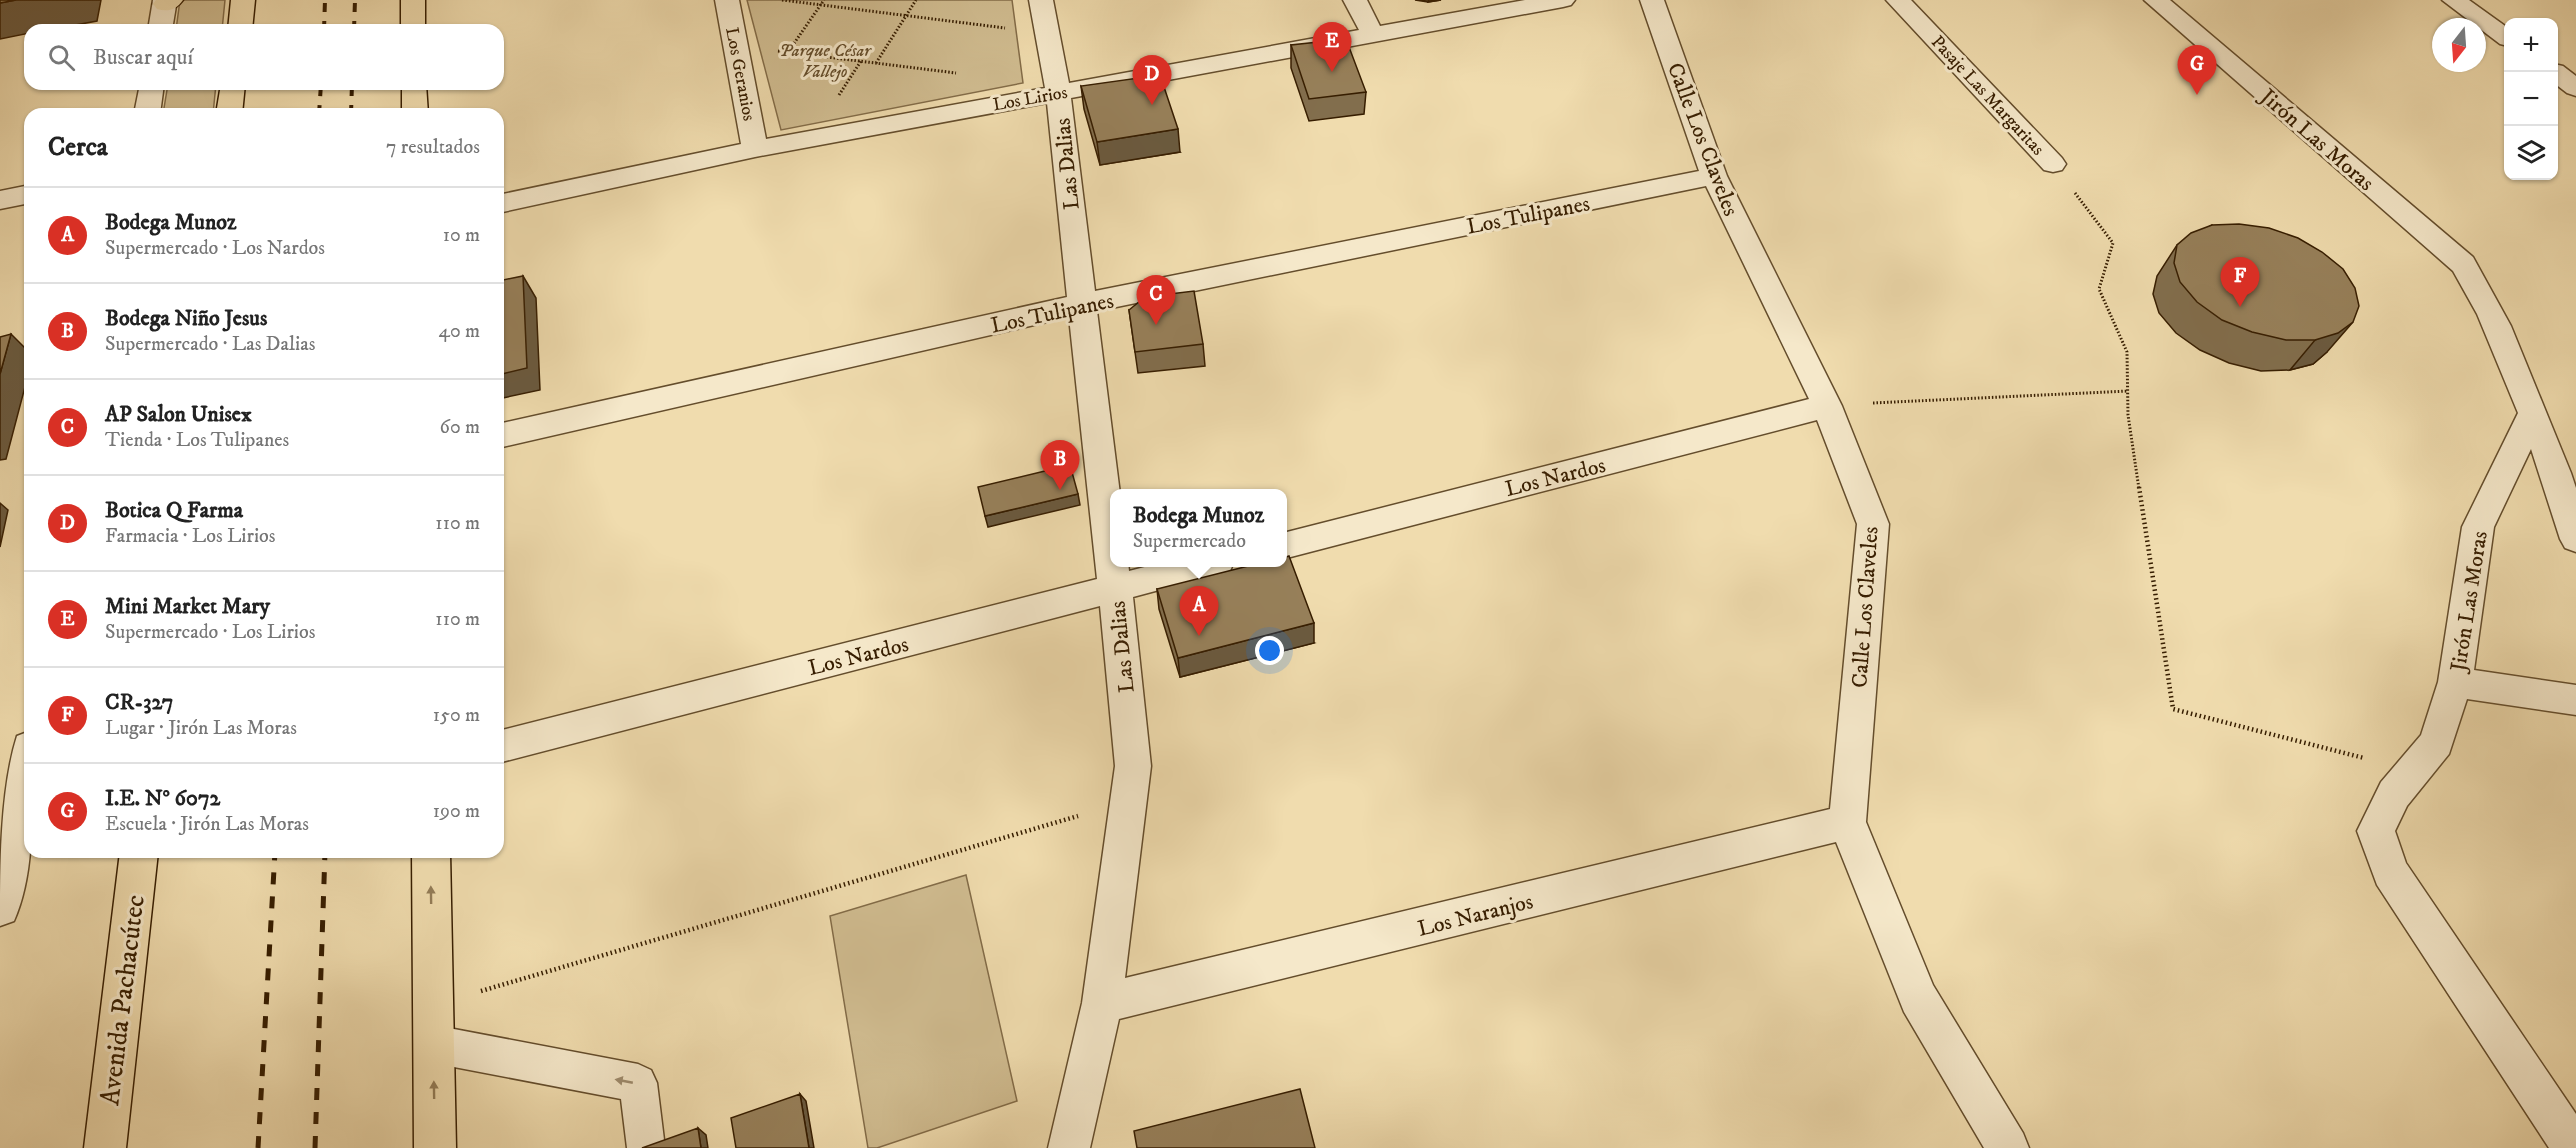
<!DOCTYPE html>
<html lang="es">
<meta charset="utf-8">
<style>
body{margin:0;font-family:"IM FELL DW Pica",serif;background:#f2f2f2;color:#222}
.controls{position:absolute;right:18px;top:18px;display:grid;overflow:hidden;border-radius:12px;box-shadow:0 2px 4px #0004}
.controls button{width:54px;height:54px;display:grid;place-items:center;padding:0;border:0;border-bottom:2px solid #e0e0e0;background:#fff;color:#222;font:30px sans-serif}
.compass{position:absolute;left:2432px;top:18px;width:54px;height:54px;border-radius:50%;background:#fff;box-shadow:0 2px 4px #0004;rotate:197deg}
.you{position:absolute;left:1270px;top:651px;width:21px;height:21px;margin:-15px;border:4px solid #fff;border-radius:50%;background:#1a73e8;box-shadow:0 0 0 9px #1a73e833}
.badge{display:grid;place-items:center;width:39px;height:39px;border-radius:50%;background:#d93025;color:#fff;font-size:20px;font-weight:700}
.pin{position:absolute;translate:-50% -50px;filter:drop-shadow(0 2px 3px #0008)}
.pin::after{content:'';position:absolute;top:32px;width:21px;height:18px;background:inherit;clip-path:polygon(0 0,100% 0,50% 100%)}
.popup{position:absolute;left:1110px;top:489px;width:177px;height:78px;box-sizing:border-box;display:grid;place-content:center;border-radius:12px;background:#fff;filter:drop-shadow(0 2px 4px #0005);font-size:20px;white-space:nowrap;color:#767676}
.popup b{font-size:22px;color:#222}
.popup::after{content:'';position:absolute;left:50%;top:100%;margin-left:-12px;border:12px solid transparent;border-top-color:#fff}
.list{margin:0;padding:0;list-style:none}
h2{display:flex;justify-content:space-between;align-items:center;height:78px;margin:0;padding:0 24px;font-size:26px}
h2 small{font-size:20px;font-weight:400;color:#767676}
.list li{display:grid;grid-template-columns:39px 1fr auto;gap:18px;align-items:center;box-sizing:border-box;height:96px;padding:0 24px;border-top:2px solid #e0e0e0}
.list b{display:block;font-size:22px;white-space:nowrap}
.list p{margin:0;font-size:20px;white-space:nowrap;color:#767676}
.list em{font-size:20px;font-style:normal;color:#767676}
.icon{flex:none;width:33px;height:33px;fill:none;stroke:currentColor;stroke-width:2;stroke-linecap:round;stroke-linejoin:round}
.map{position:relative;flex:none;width:2576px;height:1148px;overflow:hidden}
.search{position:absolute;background:#fff;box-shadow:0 2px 4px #0004;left:24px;top:24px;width:480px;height:66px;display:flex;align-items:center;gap:15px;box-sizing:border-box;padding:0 21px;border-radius:18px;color:#767676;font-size:22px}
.panel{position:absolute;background:#fff;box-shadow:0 2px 4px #0004;left:24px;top:108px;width:480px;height:750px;border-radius:18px}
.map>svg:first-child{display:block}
</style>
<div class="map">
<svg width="2576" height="1148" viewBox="0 0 2576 1148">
<rect width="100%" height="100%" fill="#f0dcae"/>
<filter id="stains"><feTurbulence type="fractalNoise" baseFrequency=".00333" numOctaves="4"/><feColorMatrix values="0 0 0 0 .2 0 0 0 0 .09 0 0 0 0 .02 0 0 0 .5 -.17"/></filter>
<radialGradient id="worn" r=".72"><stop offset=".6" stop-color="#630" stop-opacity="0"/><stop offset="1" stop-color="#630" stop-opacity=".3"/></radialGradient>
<path fill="#d0bc90" stroke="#836c48" stroke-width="1.5" d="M180 0H225L222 30H176Z
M747 0H1012L1023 83 781 130Z
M168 84H216L213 114H163Z
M966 875 1017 1101 877 1148H868L830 916Z"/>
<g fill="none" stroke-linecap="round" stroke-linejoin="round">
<defs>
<path id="service" d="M433 1025 638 1064 651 1070 657 1083 665 1148H627L621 1099 433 1063 420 1057 414 1044 420 1031Z"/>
<path id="minor" d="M715 0H739L766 139 1045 88 1029 0H1053L1069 83 1359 30 1343 0H1367L1380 26 1525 0H1575L1571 5 1563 7 1071 98 1095 291 1699 171 1640 0H1664L1727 176 1842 406 1889 524 1866 822 1933 985 2023 1133 2029 1148H1984L1904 1012 1836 842 1119 1019 1090 1148H1048L1082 1003 1115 766 1100 606 498 763V731L1097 579 1069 317 498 448V424L1067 297 1047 103 755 157 498 213V195L741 144ZM1706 186 1809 399 1283 533V559L1817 420 1857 524 1830 809 1125 978 1151 766 1133 597 1230 571 1234 562H1164L1129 571 1128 562H1115V494H1120L1097 311Z
M1886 0H1911L2062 158 2066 164 2062 170 2053 172 2044 170Z
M2144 0H2170L2473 257 2511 326 2571 473 2576 488V552L2565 548 2560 539 2531 449 2494 527 2474 670 2576 685V715L2467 699 2449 754 2407 806 2395 831 2406 863 2576 1114V1148H2549L2377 885 2357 831 2381 782 2421 735 2438 682 2462 527 2518 413 2477 314 2453 271Z
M2442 0H2469L2508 28V46L2500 44Z
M2554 64 2563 66 2576 76V96L2567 93 2554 83Z
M30 185V203L0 209V191Z"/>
<path id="tertiary" d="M153 0H177L172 30H148Z
M140 84H164L160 114H134Z
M30 731C30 792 39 864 14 921L0 926C0 867 0 790 17 736Z"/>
<path id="primary" d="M156 0H183C176 10 168 12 157 9L153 4Z
M231 0H255L252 30H228Z
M401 0H425V30H401Z
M221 84H245L242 114H216Z
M402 84H426L428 114H402Z
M120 852H158L126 1148H84Z
M412 852H450L456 1148H414Z"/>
</defs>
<use href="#service" stroke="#644d2c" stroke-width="3"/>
<use href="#minor" stroke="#644d2c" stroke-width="3"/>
<use href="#tertiary" stroke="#644d2c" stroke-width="3"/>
<use href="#primary" stroke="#361d00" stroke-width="3"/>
<path stroke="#361d00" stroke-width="3" stroke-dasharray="1.5 2" stroke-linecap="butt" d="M782 0 1005 28
M778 51 956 73
M788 52 824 0
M876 63 916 0
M839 95 861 61
M2075 193 2113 243 2099 289 2127 352 2128 415 2139 489
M1873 403 2128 391"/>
<path stroke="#361d00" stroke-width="4.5" stroke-dasharray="1.5 3" stroke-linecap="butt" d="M2139 487 2173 709 2364 758
M481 991 1078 816"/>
<use href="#service" fill="#f5e8ca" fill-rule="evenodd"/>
<use href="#minor" fill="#f5e8ca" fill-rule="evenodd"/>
<use href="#tertiary" fill="#f5e8ca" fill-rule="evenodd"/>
<use href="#primary" fill="#f0dcae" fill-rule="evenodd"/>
<path stroke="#361d00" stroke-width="4" stroke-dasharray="9 9" stroke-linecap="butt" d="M324 30 325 0
M354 30 355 0
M319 114 321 84
M351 114 352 84"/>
<path stroke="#361d00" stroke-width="5" stroke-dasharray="12 12" stroke-linecap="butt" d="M258 1148 275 852
M315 1148 325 852"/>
</g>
<path fill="#826e4d" stroke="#361d00" stroke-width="1.5" d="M1415 0H1441L1428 2Z
M1291 45 1366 92 1364 114 1309 121 1291 68Z
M1081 86 1180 152 1100 165 1084 109Z
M2212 225 2327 352 2313 364 2290 370 2261 371 2229 363 2200 350 2176 333 2159 313 2153 294 2157 276 2177 245Z
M1129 310 1203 344 1205 366 1138 373Z
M1157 589 1314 643 1180 677 1159 609Z"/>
<path fill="#6a5a3f" stroke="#361d00" stroke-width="1.5" d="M16 0H101L97 21 48 30H30V33L0 39V3Z
M1429 0H1441L1428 2Z
M1178 129 1180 152 1100 165 1097 142Z
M523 276 536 298 540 390 498 399V375Z
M2353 322 2327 352 2313 364 2290 370 2315 340Z
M11 334 30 353V368L6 459 0 460V374Z
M1078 494 1080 505 988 527 985 516Z
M0 503 8 510 0 547Z
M1314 623V643L1180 677 1178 658Z
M800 1094 806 1101 814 1148H809Z
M698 1128 706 1135 708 1148H701Z"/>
<path fill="#97805a" stroke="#361d00" stroke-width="1.5" d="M0 0H16L0 3Z
M1346 39 1366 92 1309 99 1291 45Z
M1160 75 1178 129 1097 142 1081 86Z
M2239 224 2269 228 2298 238 2322 252 2343 269 2355 288 2359 306 2353 322 2338 333 2315 340H2286L2252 332 2222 320 2197 302 2180 282 2174 263 2177 245 2191 233 2212 225Z
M523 276 527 368 498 375V281Z
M1194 291 1203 344 1135 352 1129 310 1145 297Z
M11 334 0 374V337Z
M1070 465 1078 494 985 516 978 487Z
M1289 556 1314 623 1178 658 1157 589 1264 562H1283V558Z
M1300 1089 1315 1148H1137L1134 1131Z
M800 1094 809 1148H736L731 1118Z
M698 1128 701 1148H642Z"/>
<defs><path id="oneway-solid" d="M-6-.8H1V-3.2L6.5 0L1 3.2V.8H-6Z" transform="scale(1.5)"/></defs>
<g fill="#937c57">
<use href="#oneway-solid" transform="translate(431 895) rotate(-91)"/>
<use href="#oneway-solid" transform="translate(434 1090) rotate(-91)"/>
</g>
<use fill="#9f8d6f" href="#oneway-solid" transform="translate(624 1081) rotate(-169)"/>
<g text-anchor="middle" stroke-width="6" stroke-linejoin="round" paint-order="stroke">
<g font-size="18" font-style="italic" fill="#644d2b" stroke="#f5e8ca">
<text x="825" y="56">Parque César<tspan x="825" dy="21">Vallejo</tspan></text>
</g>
<g font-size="18" fill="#361d00" stroke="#f5e8ca">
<text transform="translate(741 74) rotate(79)" y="6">Los Geranios</text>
<text transform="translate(1988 95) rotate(47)" y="6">Pasaje Las Margaritas</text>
<text transform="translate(1030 98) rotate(-10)" y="6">Los Lirios</text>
</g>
<g font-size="22" fill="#361d00" stroke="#f5e8ca">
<text transform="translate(1704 139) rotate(69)" y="8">Calle Los Claveles</text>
<text transform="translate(2318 139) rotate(41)" y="8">Jirón Las Moras</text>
<text transform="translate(1066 164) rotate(-96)" y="8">Las Dalias</text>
<text transform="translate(1528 214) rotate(-11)" y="8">Los Tulipanes</text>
<text transform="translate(1052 312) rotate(-12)" y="8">Los Tulipanes</text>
<text transform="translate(1555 476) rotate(-14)" y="8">Los Nardos</text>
<text transform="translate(2468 601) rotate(-81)" y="8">Jirón Las Moras</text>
<text transform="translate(1864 607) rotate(-86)" y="8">Calle Los Claveles</text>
<text transform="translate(1121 647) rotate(-96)" y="8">Las Dalias</text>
<text transform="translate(858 655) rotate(-14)" y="8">Los Nardos</text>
<text transform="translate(1475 914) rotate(-14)" y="8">Los Naranjos</text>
</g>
<g font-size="27" fill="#361d00" stroke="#f5e8ca">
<text transform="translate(122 1000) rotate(-83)" y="9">Avenida Pachacútec</text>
</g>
</g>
<rect width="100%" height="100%" filter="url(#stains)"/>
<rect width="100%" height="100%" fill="url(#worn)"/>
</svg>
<div class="controls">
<button>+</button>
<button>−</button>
<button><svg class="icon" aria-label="layers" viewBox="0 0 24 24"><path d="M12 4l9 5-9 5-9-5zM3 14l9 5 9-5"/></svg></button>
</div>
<svg class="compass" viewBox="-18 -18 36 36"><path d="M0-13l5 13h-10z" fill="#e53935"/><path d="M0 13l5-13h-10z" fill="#767676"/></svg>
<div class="you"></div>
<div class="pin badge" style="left:1199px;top:636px">A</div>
<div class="popup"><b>Bodega Munoz</b>Supermercado</div>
<div class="pin badge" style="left:1060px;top:490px">B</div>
<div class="pin badge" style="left:1156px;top:325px">C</div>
<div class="pin badge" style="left:1152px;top:105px">D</div>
<div class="pin badge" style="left:1332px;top:72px">E</div>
<div class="pin badge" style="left:2240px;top:307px">F</div>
<div class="pin badge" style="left:2197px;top:95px">G</div>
<div class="search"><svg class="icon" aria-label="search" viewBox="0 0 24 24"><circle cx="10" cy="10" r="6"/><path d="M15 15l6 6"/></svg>Buscar aquí</div>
<section class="panel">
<h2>Cerca<small>7 resultados</small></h2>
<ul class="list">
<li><span class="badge">A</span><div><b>Bodega Munoz</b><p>Supermercado · Los Nardos</p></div><em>10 m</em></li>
<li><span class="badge">B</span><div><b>Bodega Niño Jesus</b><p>Supermercado · Las Dalias</p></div><em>40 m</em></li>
<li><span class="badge">C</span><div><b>AP Salon Unisex</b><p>Tienda · Los Tulipanes</p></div><em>60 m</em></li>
<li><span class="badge">D</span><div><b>Botica Q Farma</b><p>Farmacia · Los Lirios</p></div><em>110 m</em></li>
<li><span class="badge">E</span><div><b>Mini Market Mary</b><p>Supermercado · Los Lirios</p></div><em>110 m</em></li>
<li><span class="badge">F</span><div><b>CR-327</b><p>Lugar · Jirón Las Moras</p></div><em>150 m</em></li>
<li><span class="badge">G</span><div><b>I.E. N° 6072</b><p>Escuela · Jirón Las Moras</p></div><em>190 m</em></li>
</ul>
</section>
</div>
